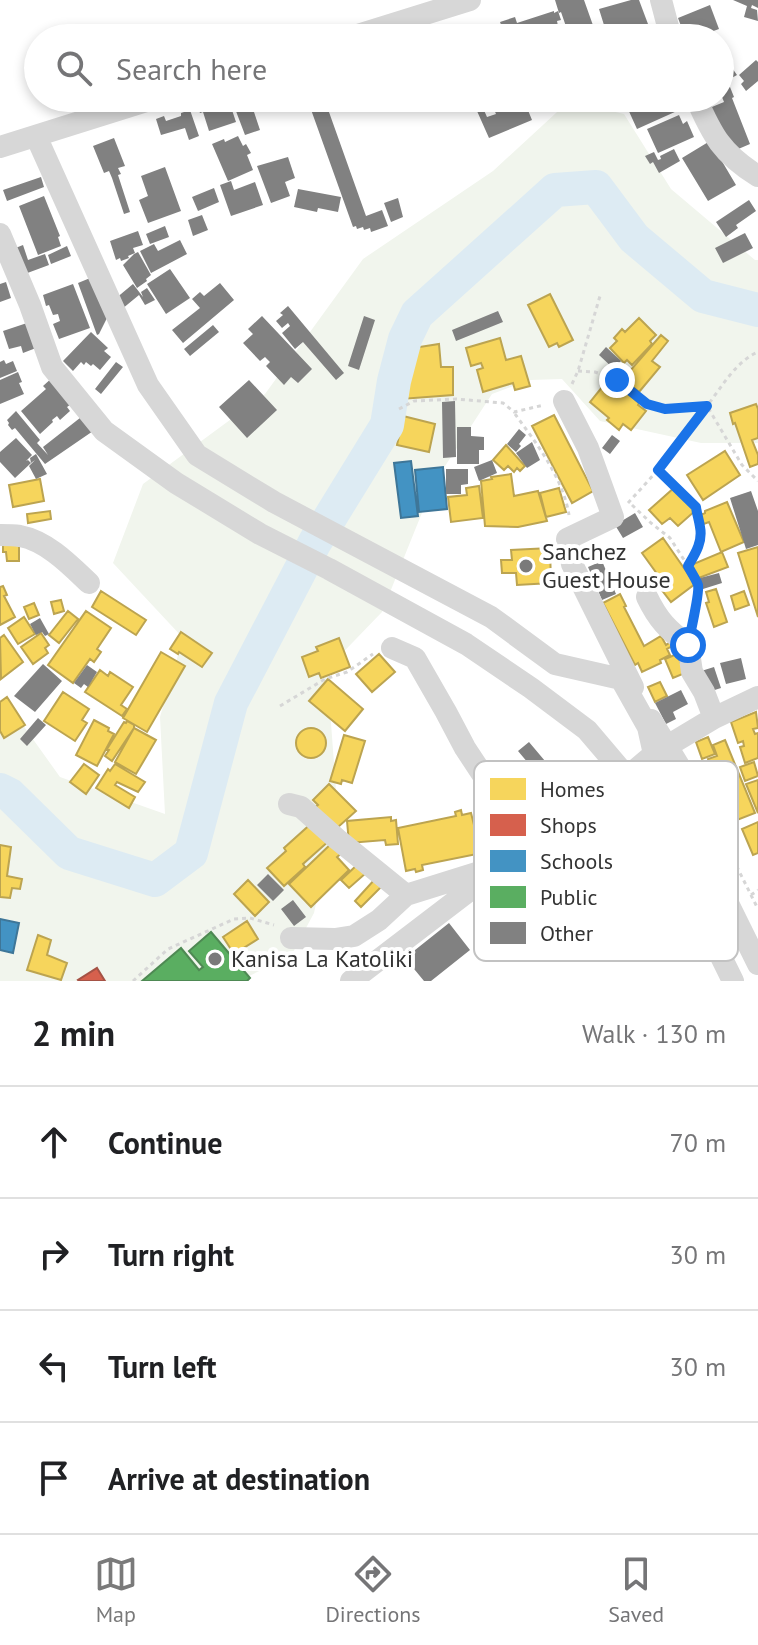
<!DOCTYPE html>
<meta charset="utf-8">
<style>
body{margin:0;font-family:"PT Sans",sans-serif;background:#f6f6f6;color:#202124}
.stop{position:absolute;width:24px;height:24px;margin:-18px;border:6px solid #1a73e8;border-radius:50%;background:#fff}
.stop.end{background:#1a73e8;border-color:#fff;box-shadow:0 2px 8px #0008}
.list{margin:0;padding:0;list-style:none}
h2{display:flex;justify-content:space-between;align-items:center;height:104px;margin:0;padding:0 32px;font-size:34px}
h2 small{font-size:26px;font-weight:400;color:#757577}
.list li{display:grid;grid-template-columns:52px 1fr auto;gap:24px;align-items:center;box-sizing:border-box;height:112px;padding:0 32px;border-top:2px solid #e0e0e0}
.list b{display:block;font-size:30px;white-space:nowrap}
.list em{font-size:26px;font-style:normal;color:#757577}
.icon{flex:none;width:44px;height:44px;fill:none;stroke:currentColor;stroke-width:2;stroke-linecap:round;stroke-linejoin:round}
.map{position:relative;flex:none;width:758px;height:981px;overflow:hidden}
.search{position:absolute;background:#fff;box-shadow:0 4px 12px #0003;left:24px;right:24px;top:24px;height:88px;display:flex;align-items:center;gap:20px;box-sizing:border-box;padding:0 28px;border-radius:44px;color:#757577;font-size:30px}
.sheet{height:552px;background:#fff}
nav{display:flex;justify-content:space-around;align-items:center;box-sizing:border-box;height:112px;border-top:2px solid #e0e0e0;background:#fff;font-size:22px;color:#757577}
nav a{display:grid;justify-items:center;gap:4px}
nav .on{color:#7a7a7a}
.map>svg:first-child{display:block}
</style>
<div class="map">
<svg width="758" height="981" viewBox="0 0 758 981">
<rect width="100%" height="100%" fill="#fff"/>
<path fill="#f1f5ed" d="M569 101 624 114 671 189 755 260H758V443H701L600 421 562 379 530 380 492 394 434 483 382 612 327 669 337 804 314 913 291 956 249 976 175 978 170 981H0V703L10 707 60 777 165 814 160 717 183 638 113 563 143 484 265 394 363 259 493 171Z"/>
<path fill="#f6d55c" stroke="#bca450" stroke-width="2" d="M550 294 573 340 559 347 557 343 549 347 528 305Z
M639 318 656 335 650 341 652 344 632 365 627 360 624 363 610 348 617 341 614 338 622 329 625 332Z
M661 335 668 341 652 361 660 367 639 392 623 379Z
M500 338 506 360 521 356 530 386 515 390 513 383 483 392 477 370 483 368 481 363 471 366 466 348Z
M439 344 441 367H453V395L401 399V384H406V358L414 357 413 348Z
M607 381 624 395 626 392 639 403 638 405 646 411 631 430 623 424 619 430 607 420 609 418 590 402Z
M756 404 758 409V438L752 440 758 455V464L750 467 735 423 733 424 730 413Z
M554 415 593 491 572 503 532 426Z
M403 416 435 424 429 452 397 445Z
M506 445 525 466 520 471 517 468 514 472 508 466 504 470 493 460Z
M725 451 740 475 703 500 687 475Z
M511 474 514 496 538 491 547 521 518 527 485 526 481 481 492 479 491 477Z
M40 479 44 501 13 507 9 485Z
M479 486 483 518 451 522 448 497 467 495 466 488Z
M675 487 696 510 678 526 670 518 662 524 649 510Z
M559 488 566 512 546 517 540 493Z
M727 502 744 542 721 552 709 522 701 525 698 516 705 513V511Z
M50 511 51 519 28 523 27 514Z
M663 538 695 584 671 602 661 589 665 585 642 553Z
M19 542V561H7L6 552H3V543Z
M758 547V617L738 553Z
M550 548 551 583 517 585 516 573H502L501 560H512L511 550Z
M722 552 728 567 696 579 691 565Z
M3 586 7 595 4 596 15 617 0 625V587Z
M716 589 727 622 714 627 706 603 709 602 706 592Z
M101 591 146 620 136 635 92 607Z
M744 591 749 605 735 610 731 596Z
M620 594 626 606 624 607 644 646 661 636 666 645 672 641 674 645 667 649 670 655 660 660 661 663 642 672 638 663 635 665 603 603Z
M61 600 64 611 54 614 51 602Z
M34 603 39 615 29 619 24 607Z
M68 611 78 619 59 643 49 635Z
M86 611 111 628 97 649 101 652 94 662 90 659 73 683 48 665Z
M24 617 35 634 18 644 8 628Z
M181 632 212 653 202 667 179 652 178 654 170 649Z
M41 633 49 645 45 648 48 653 33 664 21 647Z
M4 635 23 662 1 679 0 638Z
M339 638 350 667 321 678 319 673 309 677 302 657 318 651 316 647Z
M161 652 185 666 147 732 123 718Z
M379 654 395 672 372 692 356 674Z
M677 654 685 673 673 678 665 659Z
M100 670 108 676 110 672 133 687 121 705 127 709 122 716 85 692Z
M328 679 363 709 345 731 309 701Z
M660 682 667 696 655 702 648 687Z
M63 692 89 709 82 720 87 723 75 741 44 721Z
M7 697 25 725 4 738 0 731V702Z
M756 712 758 728 753 729 755 734 758 733V758L745 763 740 747 744 746 743 741 738 743 731 722Z
M94 720 109 728 108 731 114 734 97 766 76 755Z
M127 721 134 725V728L112 761 105 756 109 750 107 749 124 722 126 723Z
M296 743a15 15 0 1 1 30 0a15 15 0 1 1-30 0Z
M134 728 156 740 136 774 115 762Z
M344 735 365 741 352 783 342 780 341 784 330 781Z
M708 737 715 754 702 759 696 742Z
M725 740 755 813 737 820 726 793 723 795 708 759 717 756 713 745Z
M754 762 758 776 745 781 740 767Z
M84 764 99 775 86 794 70 782Z
M115 764 145 782 138 792 117 782 115 785 135 797 129 808 96 788 108 769 110 771Z
M758 780V813L746 784Z
M329 784 356 811 337 828 314 808 318 805 313 800Z
M461 810 462 815 471 813 474 825H476L482 853 422 865 423 870 416 872 415 869 406 871 398 828 456 816 455 812Z
M391 817V821L396 820 398 844 386 845 385 840 349 843 347 821Z
M314 821 330 840 303 864 305 867 284 886 267 868 286 851 284 848Z
M758 822V853L753 855 742 829Z
M333 842 343 852 337 857 349 870 311 907 289 884Z
M0 845 11 847 7 876 22 879 20 889 12 888 10 898 0 897Z
M358 864 366 873 349 888 341 880Z
M376 878 383 885 361 907 355 901Z
M248 880 269 902 255 916 234 894Z
M247 921 258 939 234 954 223 937Z
M38 935 51 940 47 955 67 963 61 980 27 970Z"/>
<path fill="#d6604d" stroke="#a55245" stroke-width="2" d="M97 968 105 981H79L78 980Z"/>
<path fill="#4393c3" stroke="#3e7698" stroke-width="2" d="M411 461 418 516 401 518 394 463Z
M443 467 447 509 419 512 415 470Z
M0 919 19 923 13 953 0 950Z"/>
<path fill="#5aae61" stroke="#4e8953" stroke-width="2" d="M211 932 250 978 247 981H142L181 948 199 970 203 967 189 951Z"/>
<g fill="none" stroke-linecap="round" stroke-linejoin="round">
<path stroke="#ddebf3" stroke-width="34" d="M0 790 10 795 69 853 155 880 191 853 231 703 315 542 387 425 394 381 405 339 417 314 555 190 596 187 634 238 703 296 758 310"/>
</g>
<path fill="#818181" d="M555 0H584L595 31 570 38 561 12 559 13Z
M631 0H639L651 32 633 38H608L599 9Z
M733 0H758V8L752 5 751 8 757 10 758 21 744 17 747 6Z
M710 5 719 29 694 38H682L678 27 681 26 678 18Z
M554 11V13L558 11 561 20 557 21 558 26 521 38H506L500 22 515 17 517 23Z
M555 29 558 38H529V37Z
M756 60 758 62V81L746 91 741 84 744 81 739 75Z
M730 65 737 75 728 80 730 83 723 87 720 83V71Z
M730 87 734 97 732 98 750 144 736 150 707 109 724 102 720 92Z
M222 98H228L236 122 209 131 203 112 200 113 197 106Z
M231 98H273L265 101 267 107 254 112 260 130 245 135Z
M312 98H324L366 216 382 210 388 226 371 232 370 228 364 230 363 227 357 229 356 226 353 227 309 104 313 102Z
M508 98H523L532 120 489 138 477 111 483 108 487 117 496 114 492 105Z
M646 98H689L677 107V111L637 129 627 107Z
M190 110 199 136 189 140 185 128 161 135 156 119 164 116 166 121 181 116V113Z
M679 115 683 124 687 121 694 137 658 153 647 129Z
M238 136 243 146 246 144 251 153 247 155 253 170 228 181 212 144 224 139 225 142Z
M114 138 125 166 118 168 121 174 118 175 130 212 124 214 112 178 109 171 104 173 93 146Z
M710 141 736 185 708 201 682 158Z
M674 149 680 161 659 173 653 162 650 164 645 156 654 152 658 160 661 159 660 156Z
M288 157 295 178 285 182 290 196 271 203 257 166Z
M165 167 181 211 148 223 139 200 148 196 141 176Z
M41 177 44 187 7 201 3 190Z
M231 181 234 190 255 182 263 205 231 216 220 185Z
M214 188 219 202 198 211 192 197Z
M298 189 341 197 338 212 318 208 317 212 294 207Z
M44 196 60 236 58 237 61 246 38 255 19 206Z
M398 198 403 217 391 222 384 203Z
M749 200 756 211 736 225 738 228 726 237 716 222Z
M202 215 208 230 193 236 188 220Z
M165 226 169 237 150 244 146 234Z
M138 231 143 245 133 248 135 253 128 256 129 258 121 261 120 258 116 260 110 241Z
M745 233 753 248 723 263 715 248Z
M180 240 187 254 151 273 140 251 154 244 158 251Z
M23 245 28 260 45 254 49 265 22 275 13 249Z
M67 246 71 256 51 264 48 255Z
M138 252 151 275 146 279 147 281 137 288 123 265 134 254Z
M170 269 190 298 166 314 147 284Z
M95 276 108 316 99 334 97 335 78 283Z
M6 282 11 298 0 302V284Z
M220 283 234 300 183 343 172 330 200 308 192 299 200 292 204 296Z
M73 284 90 328 59 339 53 324 60 321 58 314 53 315 49 305 46 306 43 295Z
M133 284 143 297 141 292 147 288 155 300 145 305 139 295 122 309 115 299Z
M288 306 344 373 336 380 303 342 295 349 282 333 290 326 288 323 282 328 276 321 283 315 280 313Z
M498 311 503 322 456 341 452 330Z
M262 316 312 369 298 383 291 377 284 385 266 366 270 362 265 357 260 361 243 343 253 334 248 329Z
M364 316 375 320 359 370 348 366Z
M27 323 36 348 23 353 21 346 9 349 3 331Z
M213 325 219 332 190 356 184 349Z
M91 332 108 348 104 351 111 357 100 370 93 364 91 366 86 362 84 365 81 362 73 371 63 361Z
M606 347 621 361 614 369 599 355Z
M4 360 6 364 13 361 17 371 0 378V362Z
M116 362 123 367 101 394 95 389Z
M18 372 22 382 19 383 24 394 0 404V380Z
M53 377 74 402 67 407 70 411 60 420 57 416 52 420 53 422 40 434 21 411 46 389 43 386Z
M249 380 277 410 247 438 219 407Z
M455 401 456 457 443 458 442 402Z
M16 411 40 440 37 443 48 455 43 447 85 414 96 429 45 464 15 428 12 430 8 425 9 423 7 420Z
M457 427H471V436L484 437V450H479V464H457Z
M519 429 526 435 519 444 521 446 516 452 507 444Z
M612 435 620 441 610 454 602 448Z
M16 438 32 455 26 461 28 460 31 463 15 478 0 462V452Z
M532 442 540 460 527 468 516 453Z
M36 454 47 474 36 479 29 466 35 460 31 463 30 458Z
M492 460 497 473 479 481 474 467Z
M446 469H468V484L461 485V494H446Z
M751 491 758 511V545L746 549 730 498Z
M635 513 643 527 623 538 615 525Z
M602 561 616 594 602 600 588 567Z
M719 573 722 583 703 589 700 578Z
M40 618 49 634 45 636 42 632 36 635 30 624Z
M741 658 746 679 726 684 720 663Z
M43 664 62 681 35 712 14 696Z
M87 665 97 672 88 687 84 684 81 688 74 683Z
M714 667 721 688 705 693 698 672Z
M681 690 688 704 673 712 676 719 666 724 655 703Z
M38 718 46 725 27 746 20 739Z
M529 742 545 761 534 770 518 751Z
M268 874 284 890 273 901 257 885Z
M293 900 306 917 294 926 281 909Z
M449 923 470 950 431 981H424L405 958Z"/>
<g fill="none" stroke-linecap="round" stroke-linejoin="round">
<path stroke="#d6d6d6" stroke-width="3" stroke-dasharray="4 4" stroke-linecap="butt" d="M578 371 595 372 617 380 647 404 665 409 707 406C721 388 736 361 758 352
M572 384 578 371 600 296
M399 409 414 401 456 399 503 403 514 412 544 405
M515 414C537 444 563 478 569 515
M658 470 676 485 697 510C697 517 699 522 700 529 702 544 695 554 688 566 703 594 696 594 692 623
M628 503 658 470 707 406 742 465 758 481
M632 505 651 523 670 538 688 566
M280 706 325 679 347 672 373 654
M733 859 758 909
M751 895 758 890
M133 981 168 949 234 919 250 918 274 925"/>
<path stroke="#d7d7d7" stroke-width="22" d="M661 0 671 38
M348 38 470 0
M696 98C712 135 722 154 758 176
M36 136 148 385 197 455 274 502 491 617 555 664 621 679 648 727 654 754 758 964
M0 147 156 98
M0 234 30 305 52 367 104 431 176 483 260 534 329 569 466 644 531 688 587 730 627 777 674 861 733 981
M564 401 588 448 613 517 567 539 572 564 633 687
M0 535C6 535 13 535 20 536 47 541 70 565 89 583
M647 597C658 620 668 630 688 645L692 672 704 692 714 718
M392 648 415 658 446 712 465 748 529 845
M651 720 725 841
M289 804 301 807 337 839 406 895
M291 938 335 939 354 936 379 920 406 895 486 870
M351 981 529 845 627 777 654 754 714 718 758 697"/>
</g>
<g fill="none" stroke-linecap="round" stroke-linejoin="round">
<path stroke="#1a73e8" stroke-width="10" d="M617 380 647 404 665 409 707 406 658 470 696 507C697 515 699 519 700 527 703 542 695 554 688 566 691 572 696 579 698 585 700 593 690 634 688 645"/>
</g>
<g fill="#7a7a7a" stroke="#fff" stroke-width="3">
<circle cx="526" cy="566" r="8"/>
<circle cx="215" cy="959" r="8"/>
</g>
<g text-anchor="middle" stroke-width="8" stroke-linejoin="round" paint-order="stroke">
<g font-size="24" fill="#333" stroke="#fff" text-anchor="start">
<text x="542" y="560">Sanchez<tspan x="542" dy="28">Guest House</tspan></text>
<text x="231" y="967">Kanisa La Katoliki</text>
</g>
</g>
<rect x="474" y="761" width="264" height="200" rx="12" fill="#fff" stroke="#c2c2c2" stroke-width="2"/>
<rect x="490" y="778" width="36" height="22" fill="#f6d55c"/>
<rect x="490" y="814" width="36" height="22" fill="#d6604d"/>
<rect x="490" y="850" width="36" height="22" fill="#4393c3"/>
<rect x="490" y="886" width="36" height="22" fill="#5aae61"/>
<rect x="490" y="922" width="36" height="22" fill="#818181"/>
<g font-size="22" fill="#333">
<text x="540" y="797">Homes</text>
<text x="540" y="833">Shops</text>
<text x="540" y="869">Schools</text>
<text x="540" y="905">Public</text>
<text x="540" y="941">Other</text>
</g>
</svg>
<div class="stop" style="left:688px;top:645px"></div>
<div class="stop end" style="left:617px;top:380px"></div>
<div class="search"><svg class="icon" aria-label="search" viewBox="0 0 24 24"><circle cx="10" cy="10" r="6"/><path d="M15 15l6 6"/></svg>Search here</div>
</div>
<section class="sheet">
<h2>2 min<small>Walk · 130 m</small></h2>
<ul class="list">
<li><svg class="icon" aria-label="ahead" viewBox="0 0 24 24"><path d="M12 20V5M6 11l6-6 6 6"/></svg><div><b>Continue</b></div><em>70 m</em></li>
<li><svg class="icon" aria-label="right" viewBox="0 0 24 24"><path d="M7 20v-9h11M14 6l5 5-5 5"/></svg><div><b>Turn right</b></div><em>30 m</em></li>
<li><svg class="icon" aria-label="left" viewBox="0 0 24 24"><path d="M17 20v-9H6M10 6l-5 5 5 5"/></svg><div><b>Turn left</b></div><em>30 m</em></li>
<li><svg class="icon" aria-label="arrive" viewBox="0 0 24 24"><path d="M6 21V4h12l-3 4 3 4H6"/></svg><div><b>Arrive at destination</b></div></li>
</ul>
</section>
<nav>
<a class="on"><svg class="icon" aria-label="map" viewBox="0 0 24 24"><path d="M3 6l6-2 6 2 6-2v14l-6 2-6-2-6 2zM9 4v14M15 6v14"/></svg>Map</a>
<a><svg class="icon" aria-label="directions" viewBox="0 0 24 24"><path d="M12 3l9 9-9 9-9-9zM9 14v-3h6M13 9l2 2-2 2"/></svg>Directions</a>
<a><svg class="icon" aria-label="saved" viewBox="0 0 24 24"><path d="M7 4h10v16l-5-4-5 4z"/></svg>Saved</a>
</nav>
